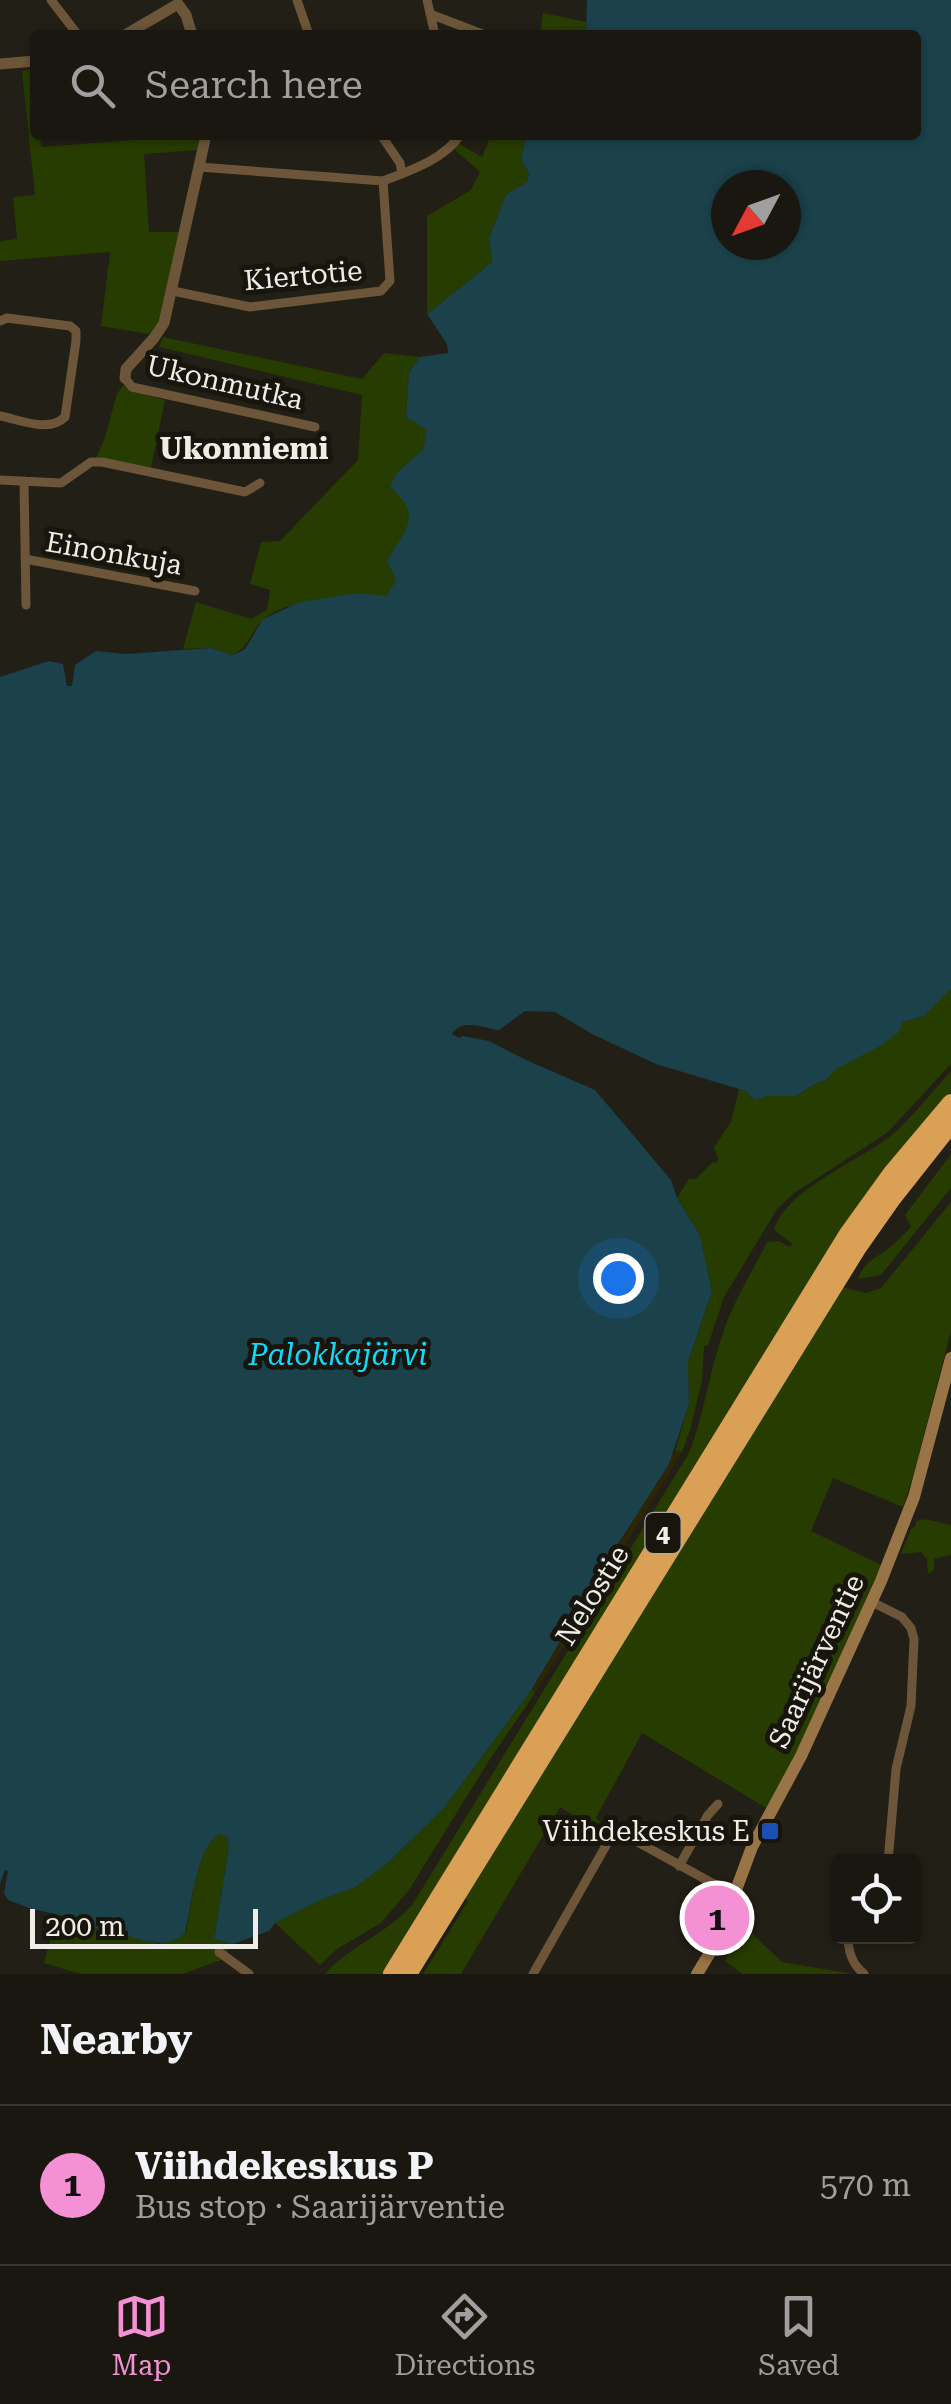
<!DOCTYPE html>
<meta charset="utf-8">
<style>
body{margin:0;font-family:"Roboto Serif",serif;background:#27241e;color:#f1f3f6}
.controls{position:absolute;right:30px;bottom:30px;display:grid;overflow:hidden;border-radius:10px;box-shadow:0 2px 8px #0004}
.controls button{width:90px;height:90px;display:grid;place-items:center;padding:0;border:0;border-bottom:2px solid #383630;background:#1a1710;color:#f1f3f6;font:50px sans-serif}
.compass{position:absolute;left:711px;top:170px;width:90px;height:90px;border-radius:50%;background:#1a1710;box-shadow:0 2px 8px #0004;rotate:229deg}
.scale{position:absolute;left:30px;bottom:25px;width:228px;box-sizing:border-box;padding-left:10px;border:5px solid #efede7;border-top:0;font-size:28px;line-height:35px;white-space:nowrap;color:#efede7;-webkit-text-stroke:8px #18150d;paint-order:stroke}
.you{position:absolute;left:618px;top:1278px;width:35px;height:35px;margin:-25px;border:8px solid #fff;border-radius:50%;background:#1a73e8;box-shadow:0 0 0 15px #1a73e833}
.badge{display:grid;place-items:center;width:65px;height:65px;border-radius:50%;background:#f491d4;color:#111;font-size:32px;font-weight:700}
.pin{position:absolute;translate:-50% -50%;border:5px solid #fff;box-shadow:0 2px 10px #0006}
.list{margin:0;padding:0;list-style:none}
h2{display:flex;justify-content:space-between;align-items:center;height:130px;margin:0;padding:0 40px;font-size:42px}
h2 small{font-size:32px;font-weight:400;color:#9f9f9f}
.list li{display:grid;grid-template-columns:65px 1fr auto;gap:30px;align-items:center;box-sizing:border-box;height:160px;padding:0 40px;border-top:2px solid #383630}
.list b{display:block;font-size:38px;white-space:nowrap}
.list p{margin:0;font-size:32px;white-space:nowrap;color:#9f9f9f}
.list em{font-size:32px;font-style:normal;color:#9f9f9f}
.icon{flex:none;width:55px;height:55px;fill:none;stroke:currentColor;stroke-width:2;stroke-linecap:round;stroke-linejoin:round}
.map{position:relative;flex:none;width:951px;height:1974px;overflow:hidden}
.search{position:absolute;background:#1a1710;box-shadow:0 2px 8px #0004;left:30px;right:30px;top:30px;height:110px;display:flex;align-items:center;gap:25px;box-sizing:border-box;padding:0 35px;border-radius:10px;color:#9f9f9f;font-size:38px}
.sheet{height:290px;background:#1a1710}
nav{display:flex;justify-content:space-around;align-items:center;box-sizing:border-box;height:140px;border-top:2px solid #383630;background:#1a1710;font-size:28px;color:#9f9f9f}
nav a{display:grid;justify-items:center;gap:5px}
nav .on{color:#f491d4}
.map>svg:first-child{display:block}
</style>
<div class="map">
<svg width="951" height="1974" viewBox="0 0 951 1974">
<rect width="100%" height="100%" fill="#221f16"/>
<path fill="#263c01" d="M543 13 586 22V35H540Z
M34 69 35 135H40L41 147 200 135 197 150 144 154 149 232H181L159 321 150 334 101 326 110 252 0 261V241L17 239 13 197 35 195 22 71Z
M491 135H526L521 158 529 174 527 182 506 196 489 238 492 262 427 314V216L471 190 480 172 452 147 456 142 482 157Z
M163 337 362 379 384 353 420 357 409 372 406 416 428 429 423 449 397 473 422 509 400 600C364 601 289 594 263 620 250 632 251 645 233 655L211 648 183 649 196 602 251 619 267 610 270 590 250 584 261 542 280 541 358 460 362 395 159 347Z
M124 384 130 390 165 400 151 468 96 458 104 440 117 394Z
M951 989V1064L887 1133 793 1194 777 1209 724 1297 708 1345 704 1346 702 1380 691 1427 682 1452 675 1451 689 1404 688 1362 712 1291 700 1235 677 1198 689 1179H696L713 1162 717 1163 718 1159 714 1147 731 1122 739 1089 747 1092 755 1100 767 1096H796L815 1084 826 1080 835 1069 877 1048 903 1022 924 1016Z
M951 1071V1092L890 1164 383 1974H325C352 1943 388 1935 414 1902L689 1453C704 1415 709 1373 723 1333 733 1302 752 1272 767 1242L779 1241 789 1247 793 1244 774 1230C787 1188 859 1162 893 1134 914 1115 932 1092 951 1071Z
M951 1154V1188L881 1275 858 1279C864 1260 879 1257 893 1245 899 1239 905 1233 911 1227L905 1215Z
M951 1202V1331L914 1473 903 1507 833 1478 811 1531 881 1565 801 1744 768 1809 642 1733 596 1818 609 1828 602 1833 560 1807 461 1974H423L468 1901 464 1897 842 1287 866 1293 881 1288Z
M925 1519 951 1525V1555L934 1559V1570L928 1574 927 1559 921 1552 901 1554 911 1529 914 1528 917 1521Z
M532 1689 535 1693 490 1759 409 1890 381 1923 337 1949 320 1965 275 1923 390 1861 445 1807Z
M219 1834 227 1837 229 1846 214 1939 233 1944 221 1960 182 1974H81L44 1963 57 1914 71 1925 95 1926 159 1944 186 1933C191 1908 197 1847 219 1834Z
M742 1924 782 1962 854 1974H742L725 1961Z"/>
<path fill="#2e2504" d="M675 1451 682 1452 535 1693 532 1689Z"/>
<path fill="#1b414a" fill-rule="evenodd" d="M587 0H951V989L924 1016 903 1022 898 1033 877 1048 836 1069 826 1080 815 1084 796 1096H767L755 1100 747 1092 739 1089 656 1064 592 1034 555 1012 525 1011 499 1030C483 1028 461 1018 452 1034L459 1038 463 1036 489 1041 526 1060 595 1090 671 1180 677 1198 700 1235 712 1291 688 1362 689 1404 669 1464 613 1552 532 1689 445 1807 390 1861 354 1888 322 1899 275 1923 269 1931 233 1944 214 1939 229 1847 227 1837 219 1834C197 1847 191 1908 185 1933 154 1961 116 1919 82 1930L71 1925 64 1916 32 1909 8 1900 4 1893 8 1871 5 1870 0 1884V677L49 661 63 664 67 686H72L75 665 96 651 125 654 211 648 233 655 245 649 263 619 300 602 358 593 387 596 396 580 387 561C395 544 415 526 407 507 404 500 395 492 390 486L397 473 423 449 427 430 406 417 409 372 420 357 448 353 447 344 427 314 492 262 489 238 506 195 527 182 529 174 521 158 526 135H916V35H586ZM726 185H786V245H726Z"/>
<g fill="none" stroke-linecap="round" stroke-linejoin="round">
<path stroke="#6c5539" stroke-width="9" d="M51 0 78 35
M297 0 309 35
M427 0 435 35
M430 14 485 35
M381 135 400 163 402 174
M383 181C409 171 445 159 460 135
M173 291 250 307 381 291 390 281 383 181 199 167
M0 321 7 318 70 326 76 331V341L65 417C49 433 21 420 0 416
M125 378 132 387 315 427
M0 480 61 483 91 462H102L245 492 260 483
M24 481 26 605
M25 559 195 591
M872 1602 902 1617 911 1628 914 1639 911 1706 896 1769 888 1862
M679 1866 708 1815 718 1804
M848 1936C848 1952 852 1964 864 1974
M219 1952 249 1974
M533 1974 608 1842 616 1833 623 1834 734 1895"/>
<path stroke="#6c5539" stroke-width="11" d="M125 35 178 4 186 15 192 35
M0 64 35 61
M125 378 126 369 154 338 164 323 206 135"/>
<path stroke="#997446" stroke-width="12" d="M697 1974 717 1941 752 1847 801 1756 881 1581 914 1497 951 1358"/>
<path stroke="#daa056" stroke-width="18" d="M392 1974 848 1234 892 1173 951 1103
M408 1974 858 1247 891 1200 951 1124"/>
</g>
<rect fill="#1a4fb4" stroke="#18150d" stroke-width="4" x="760" y="1821" width="20" height="20" rx="5"/>
<g text-anchor="middle" stroke-width="10" stroke-linejoin="round" paint-order="stroke">
<rect fill="#18150d" stroke="#aeaca6" stroke-width="2.5" x="645.5" y="1513" width="35" height="40" rx="8"/>
<g font-size="25" font-weight="bold" fill="#efede7">
<text x="663" y="1542">4</text>
</g>
<g font-size="28" fill="#efede7" stroke="#18150d">
<text transform="translate(303 275) rotate(-5)" y="10">Kiertotie</text>
<text transform="translate(225 382) rotate(13)" y="10">Ukonmutka</text>
<text transform="translate(114 553) rotate(10)" y="10">Einonkuja</text>
<text transform="translate(592 1595) rotate(-58)" y="10">Nelostie</text>
<text transform="translate(816 1661) rotate(-65)" y="10">Saarijärventie</text>
</g>
<g font-size="28" fill="#efede7" stroke="#18150d" text-anchor="end">
<text x="750" y="1841">Viihdekeskus E</text>
</g>
<g font-size="30" font-weight="bold" fill="#efede7" stroke="#18150d">
<text x="244" y="459">Ukonniemi</text>
</g>
<g font-size="30" font-style="italic" fill="#0ed9ff" stroke="#18150d">
<text x="338" y="1365">Palokkajärvi</text>
</g>
</g>
</svg>
<div class="controls">
<button><svg class="icon" aria-label="locate" viewBox="0 0 24 24"><circle cx="12" cy="12" r="6"/><path d="M12 2v4M12 18v4M2 12h4M18 12h4"/></svg></button>
</div>
<svg class="compass" viewBox="-18 -18 36 36"><path d="M0-13l5 13h-10z" fill="#e53935"/><path d="M0 13l5-13h-10z" fill="#9f9f9f"/></svg>
<div class="scale">200 m</div>
<div class="you"></div>
<div class="pin badge" style="left:717px;top:1918px">1</div>
<div class="search"><svg class="icon" aria-label="search" viewBox="0 0 24 24"><circle cx="10" cy="10" r="6"/><path d="M15 15l6 6"/></svg>Search here</div>
</div>
<section class="sheet">
<h2>Nearby<small></small></h2>
<ul class="list">
<li><span class="badge">1</span><div><b>Viihdekeskus P</b><p>Bus stop · Saarijärventie</p></div><em>570 m</em></li>
</ul>
</section>
<nav>
<a class="on"><svg class="icon" aria-label="map" viewBox="0 0 24 24"><path d="M3 6l6-2 6 2 6-2v14l-6 2-6-2-6 2zM9 4v14M15 6v14"/></svg>Map</a>
<a><svg class="icon" aria-label="directions" viewBox="0 0 24 24"><path d="M12 3l9 9-9 9-9-9zM9 14v-3h6M13 9l2 2-2 2"/></svg>Directions</a>
<a><svg class="icon" aria-label="saved" viewBox="0 0 24 24"><path d="M7 4h10v16l-5-4-5 4z"/></svg>Saved</a>
</nav>
